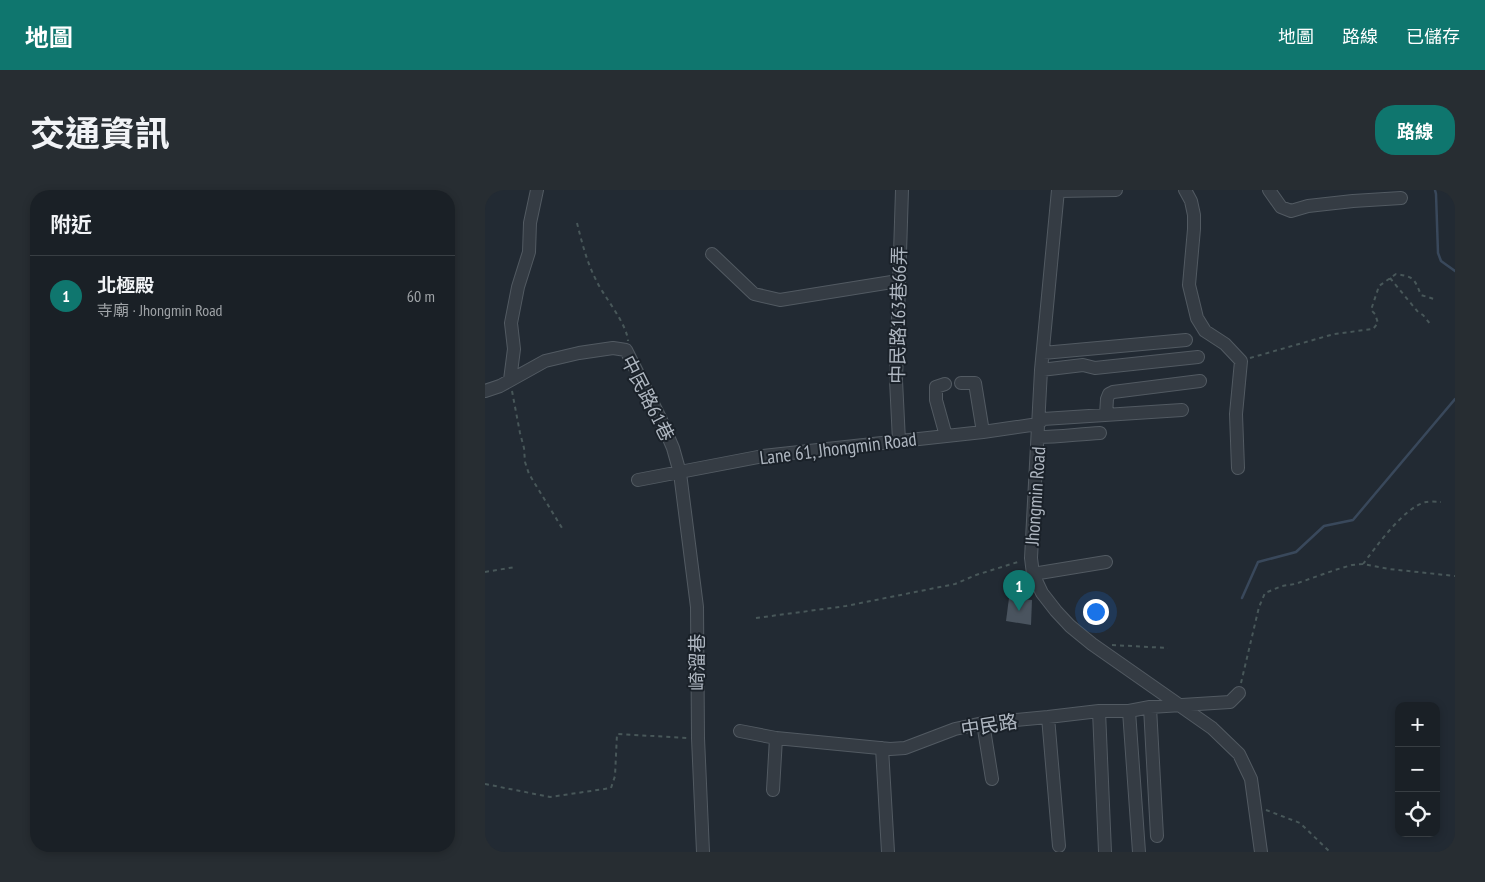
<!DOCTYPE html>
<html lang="zh-TW">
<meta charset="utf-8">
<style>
body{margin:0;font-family:"PT Sans Narrow","Noto Sans TC",sans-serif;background:#272d32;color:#f1f3f6}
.controls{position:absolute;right:15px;bottom:15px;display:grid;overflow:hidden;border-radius:10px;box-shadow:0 2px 8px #0003}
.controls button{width:45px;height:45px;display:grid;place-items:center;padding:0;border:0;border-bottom:1px solid #383e43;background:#1a2026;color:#f1f3f6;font:25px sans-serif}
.you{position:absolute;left:610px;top:421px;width:18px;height:18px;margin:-12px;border:4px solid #fff;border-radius:50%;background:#1a73e8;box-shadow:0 0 0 8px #1a73e833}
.badge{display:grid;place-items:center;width:32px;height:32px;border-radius:50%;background:#0f766e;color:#fff;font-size:16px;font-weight:700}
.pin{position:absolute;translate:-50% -41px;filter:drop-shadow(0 1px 2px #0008)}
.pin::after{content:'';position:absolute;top:26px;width:18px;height:15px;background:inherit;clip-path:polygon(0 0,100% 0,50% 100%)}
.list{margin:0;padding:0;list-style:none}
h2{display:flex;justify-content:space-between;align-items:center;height:65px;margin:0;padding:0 20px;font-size:21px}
h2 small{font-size:16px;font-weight:400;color:#9fa3a7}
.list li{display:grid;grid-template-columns:32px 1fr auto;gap:15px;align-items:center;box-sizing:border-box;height:80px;padding:0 20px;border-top:1px solid #383e43}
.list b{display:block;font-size:19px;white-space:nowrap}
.list p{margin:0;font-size:16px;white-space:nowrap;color:#9fa3a7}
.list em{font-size:16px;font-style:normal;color:#9fa3a7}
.icon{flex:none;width:28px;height:28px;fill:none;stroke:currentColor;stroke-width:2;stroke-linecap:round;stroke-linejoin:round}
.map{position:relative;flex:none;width:970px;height:662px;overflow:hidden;border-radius:20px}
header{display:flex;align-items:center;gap:30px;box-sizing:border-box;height:70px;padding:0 25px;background:#0f766e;color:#fff}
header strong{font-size:24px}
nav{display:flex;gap:28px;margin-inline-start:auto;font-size:18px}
.intro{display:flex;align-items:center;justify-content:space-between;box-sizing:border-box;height:120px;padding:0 30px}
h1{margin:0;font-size:35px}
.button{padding:12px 22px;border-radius:20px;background:#0f766e;color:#fff;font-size:18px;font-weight:700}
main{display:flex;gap:30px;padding:0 30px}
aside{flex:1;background:#1a2026;border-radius:20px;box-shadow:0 2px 8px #0003}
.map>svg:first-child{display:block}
</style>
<header>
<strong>地圖</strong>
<nav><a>地圖</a><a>路線</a><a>已儲存</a></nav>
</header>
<div class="intro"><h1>交通資訊</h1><a class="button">路線</a></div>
<main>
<aside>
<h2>附近<small></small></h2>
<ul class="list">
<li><span class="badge">1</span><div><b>北極殿</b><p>寺廟 · Jhongmin Road</p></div><em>60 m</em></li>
</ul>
</aside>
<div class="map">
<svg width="970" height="662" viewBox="0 0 970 662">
<rect width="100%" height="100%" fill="#222a33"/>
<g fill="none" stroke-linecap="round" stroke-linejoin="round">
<path stroke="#39485b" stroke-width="2.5" d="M950 0 951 4 953 63 956 71 970 81
M757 408 773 372 811 362 839 336 868 330 970 209"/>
</g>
<path fill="#4a545f" d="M524 408 547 410 546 435 521 431Z"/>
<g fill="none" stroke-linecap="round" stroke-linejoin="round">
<defs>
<path id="minor" d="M573 0 556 180 546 368 548 384 557 403 571 421 585 436 607 454 727 538 754 564 766 589 776 662
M700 0 706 11 709 25V39L704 95 712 128 720 141 740 154 756 171 751 224 753 278
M784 0 796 17 806 21 823 16 868 11 916 8
M573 1 631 0
M227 64 269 104 295 110 413 91
M558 163 701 150
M556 180 598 175 610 178 713 167
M25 190 29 159 26 133 33 97 44 62 45 33 52 0
M476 193H490L498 242
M460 194 451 197V210L461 246
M0 201 15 196 60 171 94 163 128 158 141 160 176 230 188 258 195 283 212 417 213 548 218 662
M621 225 622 209 624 204 628 202 715 191
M553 247C574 247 594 244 615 243
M414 251 411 190 417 0
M153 290 278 266 498 242 553 234 558 229 697 220
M548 384 621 372
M665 517 672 646
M614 521 620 662
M644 521 654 662
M563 527 574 656
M498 533 507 589
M255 541 291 548 405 559 420 558 470 539 498 533 563 527 614 521H644L665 517 745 512 754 503
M397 558 403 662
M288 600 291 548"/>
</defs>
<use href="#minor" stroke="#525a62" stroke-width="14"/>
<path stroke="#485759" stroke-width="2" stroke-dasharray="4 4" stroke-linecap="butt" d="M92 33C97 53 102 73 112 92 120 108 142 134 143 151
M905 88 933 122 938 125 946 135
M765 168 849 144 888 139 893 133 890 124 886 120 894 96 911 84C929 87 929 88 936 105L949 109
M27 201 35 243 39 258 40 272 44 284 77 338
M878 374C891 357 919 317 941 312 946 311 952 312 956 312
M0 382 30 377
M271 428 361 416 470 394 491 385 536 371
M627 455 683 458
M756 493 774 417 780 403 797 396 810 394 850 380 867 375 878 374 904 379 970 386
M0 594 65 607 126 598 130 586 132 544 203 548
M781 620 815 633 845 662"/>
<use href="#minor" stroke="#353c44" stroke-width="12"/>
</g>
<g text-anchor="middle" stroke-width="4" stroke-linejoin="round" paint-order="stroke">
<g font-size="19" fill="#afb7c1" stroke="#1a2129">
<text transform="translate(413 125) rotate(-89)" y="7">中民路163巷66弄</text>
<text transform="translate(163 208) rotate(63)" y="7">中民路61巷</text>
<text transform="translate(353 258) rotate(-7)" y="7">Lane 61, Jhongmin Road</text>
<text transform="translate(550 306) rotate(-86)" y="7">Jhongmin Road</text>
<text transform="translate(212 472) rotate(-90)" y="7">崎溜巷</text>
<text transform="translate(504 535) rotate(-9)" y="7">中民路</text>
</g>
</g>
</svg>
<div class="controls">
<button>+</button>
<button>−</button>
<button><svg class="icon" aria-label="locate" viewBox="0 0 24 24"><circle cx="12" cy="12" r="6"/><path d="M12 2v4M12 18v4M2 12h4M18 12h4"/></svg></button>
</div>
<div class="you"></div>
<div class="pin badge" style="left:534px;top:421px">1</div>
</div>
</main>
